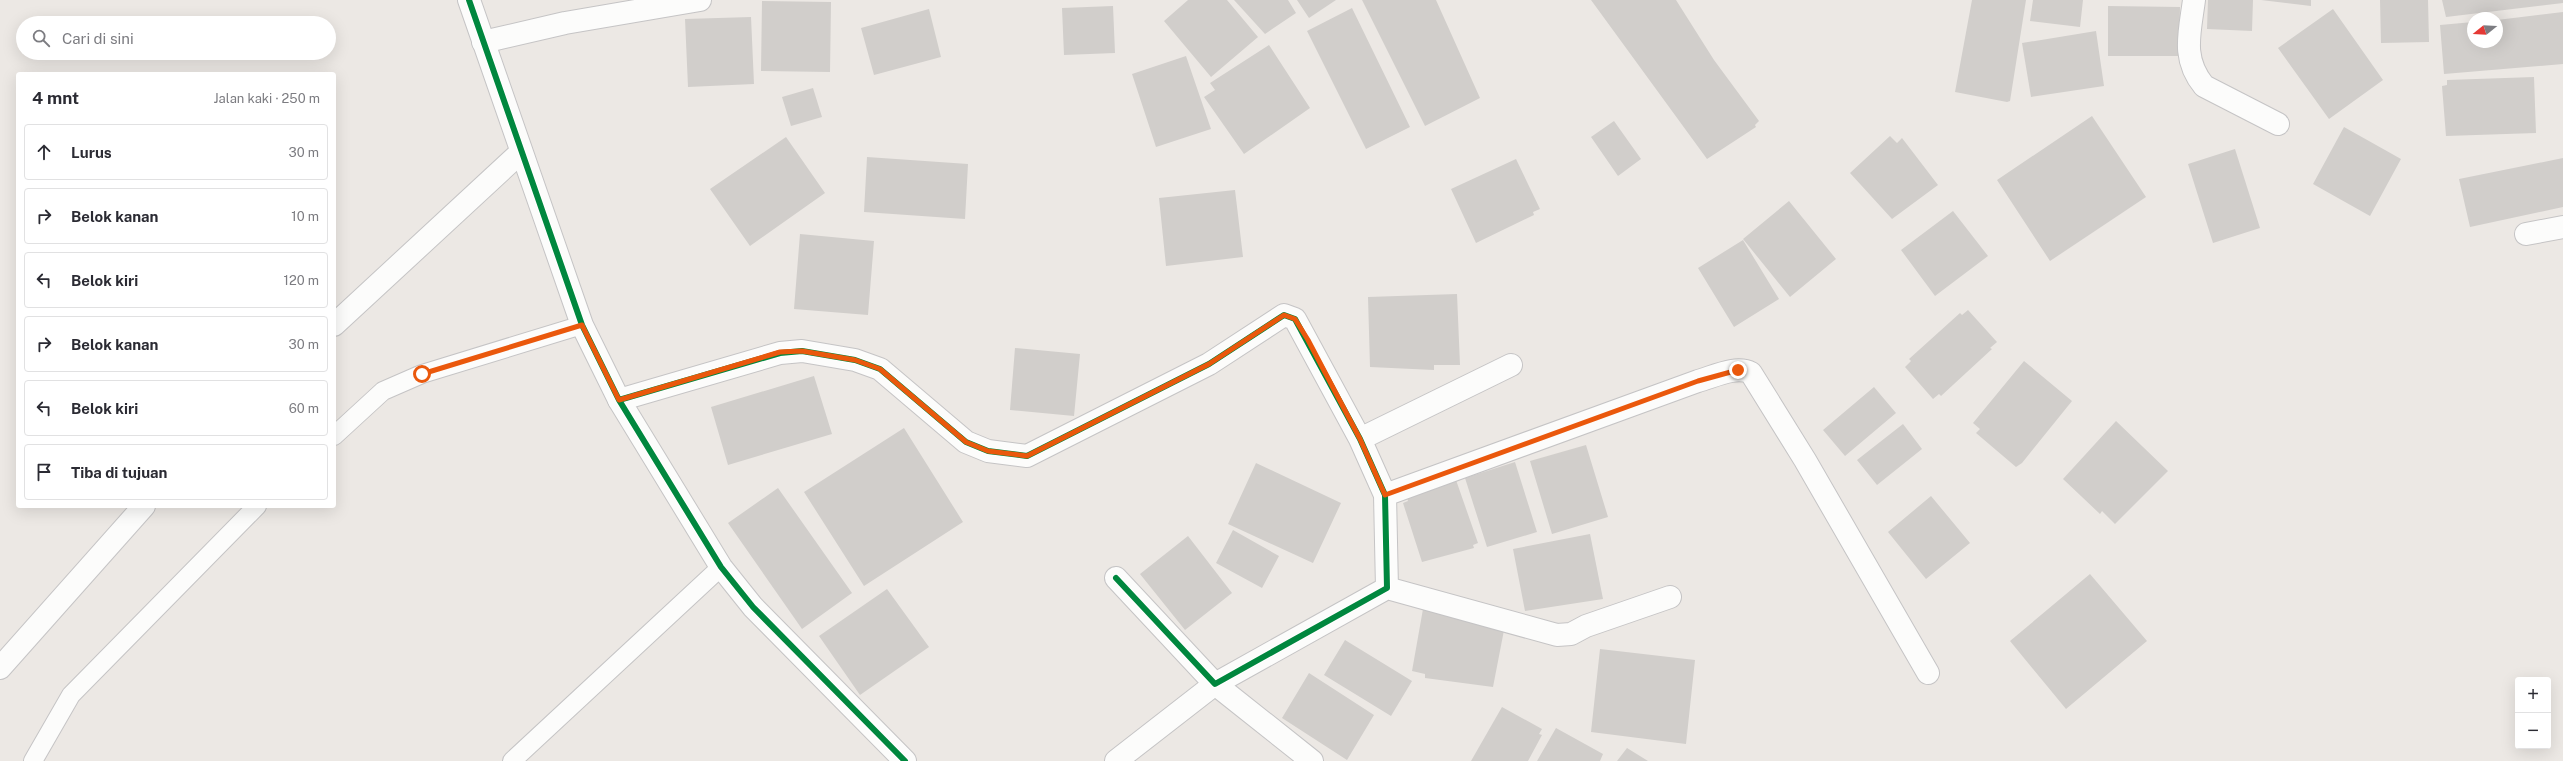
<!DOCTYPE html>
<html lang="id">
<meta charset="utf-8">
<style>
body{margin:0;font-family:"Public Sans",sans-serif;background:#f2f2f3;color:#2b2b33}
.controls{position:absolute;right:12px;bottom:12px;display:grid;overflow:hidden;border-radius:4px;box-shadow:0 4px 16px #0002}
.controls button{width:36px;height:36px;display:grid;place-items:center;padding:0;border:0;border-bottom:1px solid #e1e1e2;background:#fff;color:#2b2b33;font:20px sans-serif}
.compass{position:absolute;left:2467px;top:12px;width:36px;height:36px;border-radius:50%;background:#fff;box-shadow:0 4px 16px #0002;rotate:252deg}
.stop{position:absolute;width:12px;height:12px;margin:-9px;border:3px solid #ea580c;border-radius:50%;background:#fff}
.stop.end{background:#ea580c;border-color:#fff;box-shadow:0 1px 4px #0008}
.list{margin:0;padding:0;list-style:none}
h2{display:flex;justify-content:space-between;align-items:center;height:52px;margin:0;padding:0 16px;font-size:17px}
h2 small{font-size:13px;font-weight:400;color:#7c7c81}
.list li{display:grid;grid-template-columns:26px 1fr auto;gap:12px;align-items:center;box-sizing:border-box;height:56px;margin:0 8px 8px;padding:0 8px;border:1px solid #e1e1e2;border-radius:4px}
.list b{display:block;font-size:15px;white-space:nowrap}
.list em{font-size:13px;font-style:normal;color:#7c7c81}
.icon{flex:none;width:22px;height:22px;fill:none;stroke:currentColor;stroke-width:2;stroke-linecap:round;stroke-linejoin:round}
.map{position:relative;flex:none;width:2563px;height:761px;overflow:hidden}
.search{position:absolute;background:#fff;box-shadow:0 4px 16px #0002;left:16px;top:16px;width:320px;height:44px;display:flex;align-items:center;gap:10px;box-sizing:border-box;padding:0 14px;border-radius:22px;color:#7c7c81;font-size:15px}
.panel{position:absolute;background:#fff;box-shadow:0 4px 16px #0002;left:16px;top:72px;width:320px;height:436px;border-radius:4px}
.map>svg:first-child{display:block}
</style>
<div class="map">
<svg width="2563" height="761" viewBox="0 0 2563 761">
<rect width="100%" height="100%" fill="#ece8e4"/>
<path fill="#d1cecb" d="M1188 0H1227L1258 37 1211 77 1164 21Z
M1234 0H1288L1296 13 1265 34Z
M1297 0H1336L1309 18Z
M1362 0H1436L1480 98 1425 126Z
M1591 0H1676L1714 60 1759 121 1755 125 1756 127 1707 159Z
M1972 0H2026L2010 101 2007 102 1955 92Z
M2033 0H2083L2080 27 2030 21Z
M2208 0H2253L2252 31 2207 29Z
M2261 0H2311V6Z
M2380 0H2428L2429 42 2381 43Z
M2442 0H2563V3L2446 17Z
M762 1 831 2 830 72 761 71Z
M1113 6 1115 53 1064 55 1062 8Z
M2108 6 2180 7 2179 56H2108Z
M1352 8 1410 127 1366 149 1307 31Z
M929 9 941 57 874 75 861 28Z
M2333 9 2383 80 2329 119 2278 48Z
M2563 12V64L2444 74 2440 25 2473 22V42H2497V20Z
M751 17 754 84 688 87 685 19Z
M2096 31 2104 86 2031 97 2022 43Z
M1269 45 1310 108 1244 154 1204 97 1215 90 1210 83Z
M1186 56 1211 129 1156 147 1132 74Z
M2534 77 2536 133 2446 136 2442 86 2447 85V80Z
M813 88 822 117 791 126 782 97Z
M2092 116 2146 197 2050 261 1997 180Z
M1614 121 1641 159 1618 176 1591 137Z
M2344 127 2401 159 2370 216 2313 184Z
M1890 136 1897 143 1902 138 1938 185 1892 219 1850 173Z
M786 137 825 193 750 246 710 189Z
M2235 149 2260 228 2213 243 2188 164Z
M867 157 968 164 965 219 864 212Z
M2563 158V207L2470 227 2459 179Z
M1516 159 1540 209 1533 212 1534 215 1476 243 1451 189Z
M1235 190 1243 257 1166 266 1159 198Z
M1789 201 1836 259 1790 297 1743 239Z
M1953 211 1988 256 1935 296 1901 250Z
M800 234 874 241 868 315 794 309Z
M1743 240 1779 299 1734 327 1698 268Z
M1457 294 1460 365H1434V370L1370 367 1368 297Z
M1968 310 1997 342 1990 348 1992 349 1941 396 1939 394 1933 399 1905 367 1911 361 1909 359 1960 313 1962 315Z
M1015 348 1080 354 1074 416 1010 410Z
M2024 361 2072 401 2022 463 2016 467 1976 433 1980 429 1973 423Z
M814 376 832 434 728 465 711 407Z
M1874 387 1896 413 1845 456 1823 430Z
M2116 421 2168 471 2115 524 2102 511 2100 514 2063 479Z
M1903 424 1922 449 1877 485 1857 460Z
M904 428 963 522 864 586 804 492Z
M1586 445 1608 517 1552 534 1530 461Z
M1515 462 1537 532 1487 547 1465 478Z
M1256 463 1341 503 1313 563 1228 524Z
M1456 480 1478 543 1473 545 1474 548 1422 562 1403 503 1408 501 1406 494Z
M778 488 852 593 802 629 728 523Z
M1931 496 1970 543 1926 579 1888 532Z
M1233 530 1279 556 1262 588 1216 563Z
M1590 534 1603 599 1525 611 1513 549Z
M1188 536 1232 593 1185 630 1140 574Z
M2090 574 2147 641 2066 709 2010 641Z
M887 589 929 647 860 695 819 636Z
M1423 609 1505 625 1493 687 1425 678V674L1412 671Z
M1345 640 1412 681 1391 716 1324 675Z
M1600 649 1695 660 1686 744 1591 732Z
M1309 673 1374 715 1347 760 1282 718Z
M1502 707 1542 729 1539 734 1542 735 1528 761H1471Z
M1556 728 1603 754 1600 761H1537Z
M1627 748 1648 761H1617Z"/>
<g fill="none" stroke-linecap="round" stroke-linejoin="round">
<defs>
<path id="service" d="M334 436 383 391 422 374 582 325
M33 761 71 695 257 506
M512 761 721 567"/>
<path id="minor" d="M2194 0C2190 32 2181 58 2204 86L2278 124
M483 42 565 23 700 0
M2526 234 2563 227
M334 325 521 152
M619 400 780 353 802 351 855 360 880 369 966 442 988 451 1027 456 1209 364 1284 315 1295 319 1360 439 1385 495 1387 588 1215 684 1116 578
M1360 439 1511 365
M1385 495 1698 381C1713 377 1736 365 1751 373L1805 460 1928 673
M1387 588 1557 635 1571 634 1586 626 1670 597
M0 668 144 506
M1116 761 1215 684 1312 761"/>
<path id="tertiary" d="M469 0 582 325 619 400 721 567 753 607 905 761"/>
</defs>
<use href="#service" stroke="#c5c4c5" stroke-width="20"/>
<use href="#minor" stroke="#c5c4c5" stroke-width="24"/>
<use href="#tertiary" stroke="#c5c4c5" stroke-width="24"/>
<use href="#service" stroke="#fcfcfb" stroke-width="18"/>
<use href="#minor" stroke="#fcfcfb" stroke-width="22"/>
<use href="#tertiary" stroke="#fcfcfb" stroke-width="22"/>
<defs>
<path id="cycleway" d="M469 0 582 325 619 400 721 567 753 607 905 761
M619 400 780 353 802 351 855 360 880 369 966 442 988 451 1027 456 1209 364 1284 315 1295 319 1360 439 1385 495 1387 588 1215 684 1116 578"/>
</defs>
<use href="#cycleway" stroke="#fff" stroke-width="8"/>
<use href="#cycleway" stroke="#00873e" stroke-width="6"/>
</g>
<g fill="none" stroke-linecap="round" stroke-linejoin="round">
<path stroke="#ea580c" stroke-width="5" d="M422 374 582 325 619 400 780 352 802 351 855 360 880 369 966 442 988 451 1027 456 1209 364 1284 315 1295 319 1308 340 1360 439 1385 495 1698 381 1738 370"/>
</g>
</svg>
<div class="controls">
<button>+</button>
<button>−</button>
</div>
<svg class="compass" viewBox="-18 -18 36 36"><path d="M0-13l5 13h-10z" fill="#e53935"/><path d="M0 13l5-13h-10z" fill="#7c7c81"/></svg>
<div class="stop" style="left:422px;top:374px"></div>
<div class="stop end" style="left:1738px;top:370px"></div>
<div class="search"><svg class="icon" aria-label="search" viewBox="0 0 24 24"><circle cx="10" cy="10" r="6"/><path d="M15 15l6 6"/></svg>Cari di sini</div>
<section class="panel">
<h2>4 mnt<small>Jalan kaki · 250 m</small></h2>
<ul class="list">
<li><svg class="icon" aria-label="ahead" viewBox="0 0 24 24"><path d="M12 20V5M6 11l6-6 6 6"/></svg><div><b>Lurus</b></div><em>30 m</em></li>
<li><svg class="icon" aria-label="right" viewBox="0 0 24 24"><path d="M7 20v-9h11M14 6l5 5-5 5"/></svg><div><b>Belok kanan</b></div><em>10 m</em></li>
<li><svg class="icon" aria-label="left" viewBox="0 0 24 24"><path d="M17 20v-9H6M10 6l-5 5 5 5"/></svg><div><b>Belok kiri</b></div><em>120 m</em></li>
<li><svg class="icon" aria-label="right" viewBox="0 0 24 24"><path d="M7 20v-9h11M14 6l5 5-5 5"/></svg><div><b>Belok kanan</b></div><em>30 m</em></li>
<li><svg class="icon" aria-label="left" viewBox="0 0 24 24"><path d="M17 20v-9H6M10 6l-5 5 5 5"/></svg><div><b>Belok kiri</b></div><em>60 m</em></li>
<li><svg class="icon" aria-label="arrive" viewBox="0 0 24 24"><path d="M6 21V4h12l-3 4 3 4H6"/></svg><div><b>Tiba di tujuan</b></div></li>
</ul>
</section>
</div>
